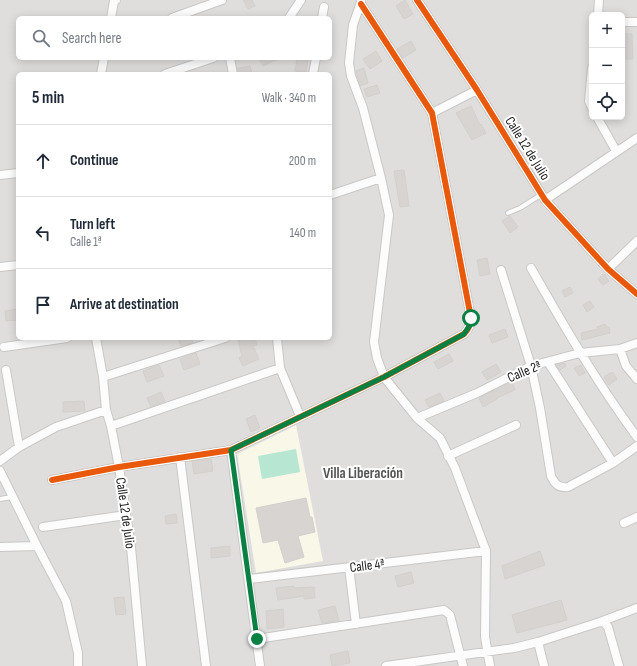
<!DOCTYPE html>
<meta charset="utf-8">
<style>
body{margin:0;font-family:"Sofia Sans Condensed",sans-serif;background:#f2f2f3;color:#1f2937}
.controls{position:absolute;right:12px;top:12px;display:grid;overflow:hidden;border-radius:6px;box-shadow:0 2px 10px #0003}
.controls button{width:36px;height:36px;display:grid;place-items:center;padding:0;border:0;border-bottom:1px solid #e0e1e3;background:#fff;color:#1f2937;font:20px sans-serif}
.stop{position:absolute;width:12px;height:12px;margin:-9px;border:3px solid #0b8043;border-radius:50%;background:#fff}
.stop.end{background:#0b8043;border-color:#fff;box-shadow:0 1px 4px #0008}
.list{margin:0;padding:0;list-style:none}
h2{display:flex;justify-content:space-between;align-items:center;height:52px;margin:0;padding:0 16px;font-size:17px}
h2 small{font-size:13px;font-weight:400;color:#747a83}
.list li{display:grid;grid-template-columns:26px 1fr auto;gap:12px;align-items:center;box-sizing:border-box;height:72px;padding:0 16px;border-top:1px solid #e0e1e3}
.list b{display:block;font-size:15px;white-space:nowrap}
.list p{margin:0;font-size:13px;white-space:nowrap;color:#747a83}
.list em{font-size:13px;font-style:normal;color:#747a83}
.icon{flex:none;width:22px;height:22px;fill:none;stroke:currentColor;stroke-width:2;stroke-linecap:round;stroke-linejoin:round}
.map{position:relative;flex:none;width:637px;height:666px;overflow:hidden}
.search{position:absolute;background:#fff;box-shadow:0 2px 10px #0003;left:16px;top:16px;width:316px;height:44px;display:flex;align-items:center;gap:10px;box-sizing:border-box;padding:0 14px;border-radius:6px;color:#747a83;font-size:15px}
.panel{position:absolute;background:#fff;box-shadow:0 2px 10px #0003;left:16px;top:72px;width:316px;height:268px;border-radius:6px}
.map>svg:first-child{display:block}
</style>
<div class="map">
<svg width="637" height="666" viewBox="0 0 637 666">
<rect width="100%" height="100%" fill="#f0eeeb"/>
<path fill="#dfdedc" fill-rule="evenodd" d="M0 0H637V666H0ZM592 15H622V117H592ZM18 18H330V58H18ZM18 74H330V338H18Z"/>
<path fill="#f8f7e8" d="M296 425 323 561 256 573 237 454Z"/>
<path fill="#b7e6d2" d="M296 449 300 472 262 479 258 456Z"/>
<path fill="#d7d4d2" stroke="#d3d0cc" d="M243 0H252L255 6 248 9Z
M405 0 413 14 404 19 396 6Z
M622 34H632L633 59H622Z
M411 41 416 50 403 58 397 49Z
M376 51 382 61 370 69 363 59Z
M259 58H281L263 66Z
M297 58H308L306 72 295 71Z
M250 66 252 74H238V68Z
M364 68 368 83 360 86 356 71Z
M377 85 380 93 367 97 364 89Z
M471 106 480 125 481 124 486 133 472 140 456 113Z
M404 170 409 206 400 207 394 171Z
M510 216 518 227 510 233 502 221Z
M487 258 490 274 480 276 477 260Z
M604 274 609 281 603 285 598 279Z
M570 287 573 293 565 297 562 291Z
M590 301 594 307 587 312 583 305Z
M18 309V320L6 321 5 311Z
M605 324 606 327H609L610 333 582 340 581 333 598 329 597 327Z
M505 329 508 337 492 343 489 335Z
M178 338H191L193 343 181 346Z
M244 338H255L257 345 253 346 259 359 243 366 239 358 242 356 238 340Z
M196 353 200 364 184 370 180 359Z
M449 354 453 361 438 369 434 362Z
M565 363 566 366 560 370 556 365Z
M496 364 501 372 487 380 482 372Z
M159 365 164 376 147 382 143 371Z
M581 365 585 373 579 376 574 368Z
M612 372 617 379 609 385 604 377Z
M512 382 515 390 497 398V399L483 407 479 398Z
M161 392 165 401 151 407 147 398Z
M440 393 444 401 429 407 425 400Z
M84 401 85 411 63 412V402Z
M255 415 260 428 251 432 246 419Z
M211 459 213 471 194 474 192 461Z
M306 498 310 517H312L315 532 298 536 304 557 285 563 278 540 263 543 256 508Z
M176 514 177 523 166 524 165 516Z
M230 546V556L211 558V548Z
M540 551 545 565 505 579 502 566Z
M411 572 414 583 398 587 395 576Z
M294 586V588L314 587 315 598 304 599V596L278 600 276 588Z
M124 597 126 614 116 615 114 598Z
M561 600 567 620 517 633 512 615Z
M335 606 339 621 322 623 318 610Z
M283 609 284 627 267 629 266 611Z
M348 651 350 663 332 666 330 655Z"/>
<g fill="none" stroke-linecap="round" stroke-linejoin="round">
<defs>
<path id="lane" d="M508 213 520 208 542 194
M0 499 12 497"/>
<path id="street" d="M417 0 477 90 545 200 608 269 637 294
M361 2 353 25 349 63 351 76 363 108 381 178 389 215 374 342 377 358 384 377 417 418 440 438 455 468 486 551 485 637 490 666
M598 15 599 0
M111 18 114 1 116 0
M172 18 222 0
M289 18 301 0
M322 18 324 7
M622 22H637
M230 58 233 74
M592 68 589 101 592 108
M101 74 104 58
M165 74 213 58
M313 74 316 58
M432 113 477 90
M597 117 616 151
M0 175 18 173
M330 195 381 178
M545 200 637 138
M0 267 18 265
M531 268C564 326 597 383 637 437
M608 269 637 241
M501 270 531 366 540 408 551 476C555 484 558 488 568 487L613 463 637 446
M96 338 103 377 106 410 111 426 119 467 131 547 142 666
M277 338 280 368 300 416
M4 347 67 338
M620 349 626 366 637 379
M548 362 613 463
M6 370 19 447
M103 377 225 338
M417 418 477 393 531 366 580 353 620 349 637 343
M111 426 280 368
M231 450 260 666
M448 456 516 425
M180 457 206 666
M0 461 19 447 56 427 106 410
M0 471 37 546 66 601 78 653V666
M52 480 119 467 231 450 384 377 464 334C469 329 470 325 471 318L432 113 361 4
M624 523 637 517
M43 527 126 515
M0 547 37 546
M349 567 356 624
M249 579 486 551
M600 622 637 608
M257 639 444 610 450 615 463 666
M538 642 544 666
M386 666 514 648 538 642 600 622 605 623 608 627 619 666"/>
</defs>
<use href="#lane" stroke="#c9c8c7" stroke-width="6"/>
<use href="#street" stroke="#c9c8c7" stroke-width="10"/>
<use href="#lane" stroke="#fdfcfc" stroke-width="4"/>
<use href="#street" stroke="#fdfcfc" stroke-width="8"/>
<defs>
<path id="cycleway" d="M417 0 477 90 545 200 608 269 637 294
M52 480 119 467 231 450 384 377 464 334C469 329 470 325 471 318L432 113 361 4"/>
</defs>
<use href="#cycleway" stroke="#fff" stroke-width="8"/>
<use href="#cycleway" stroke="#e8590c" stroke-width="6"/>
</g>
<g fill="none" stroke-linecap="round" stroke-linejoin="round">
<path stroke="#0b8043" stroke-width="5" d="M257 639 231 450 384 377 464 334 470 325 471 318"/>
</g>
<g text-anchor="middle" stroke-width="4" stroke-linejoin="round" paint-order="stroke">
<g font-size="14" fill="#222" stroke="#fff">
<text transform="translate(528 148) rotate(58)" y="5">Calle 12 de Julio</text>
<text transform="translate(524 371) rotate(-23)" y="5">Calle 2ª</text>
<text transform="translate(126 513) rotate(82)" y="5">Calle 12 de Julio</text>
<text transform="translate(367 565) rotate(-7)" y="5">Calle 4ª</text>
</g>
<g font-size="15" font-weight="bold" fill="#555" stroke="#fff">
<text x="363" y="478">Villa Liberación</text>
</g>
</g>
</svg>
<div class="controls">
<button>+</button>
<button>−</button>
<button><svg class="icon" aria-label="locate" viewBox="0 0 24 24"><circle cx="12" cy="12" r="6"/><path d="M12 2v4M12 18v4M2 12h4M18 12h4"/></svg></button>
</div>
<div class="stop" style="left:471px;top:318px"></div>
<div class="stop end" style="left:257px;top:639px"></div>
<div class="search"><svg class="icon" aria-label="search" viewBox="0 0 24 24"><circle cx="10" cy="10" r="6"/><path d="M15 15l6 6"/></svg>Search here</div>
<section class="panel">
<h2>5 min<small>Walk · 340 m</small></h2>
<ul class="list">
<li><svg class="icon" aria-label="ahead" viewBox="0 0 24 24"><path d="M12 20V5M6 11l6-6 6 6"/></svg><div><b>Continue</b></div><em>200 m</em></li>
<li><svg class="icon" aria-label="left" viewBox="0 0 24 24"><path d="M17 20v-9H6M10 6l-5 5 5 5"/></svg><div><b>Turn left</b><p>Calle 1ª</p></div><em>140 m</em></li>
<li><svg class="icon" aria-label="arrive" viewBox="0 0 24 24"><path d="M6 21V4h12l-3 4 3 4H6"/></svg><div><b>Arrive at destination</b></div></li>
</ul>
</section>
</div>
